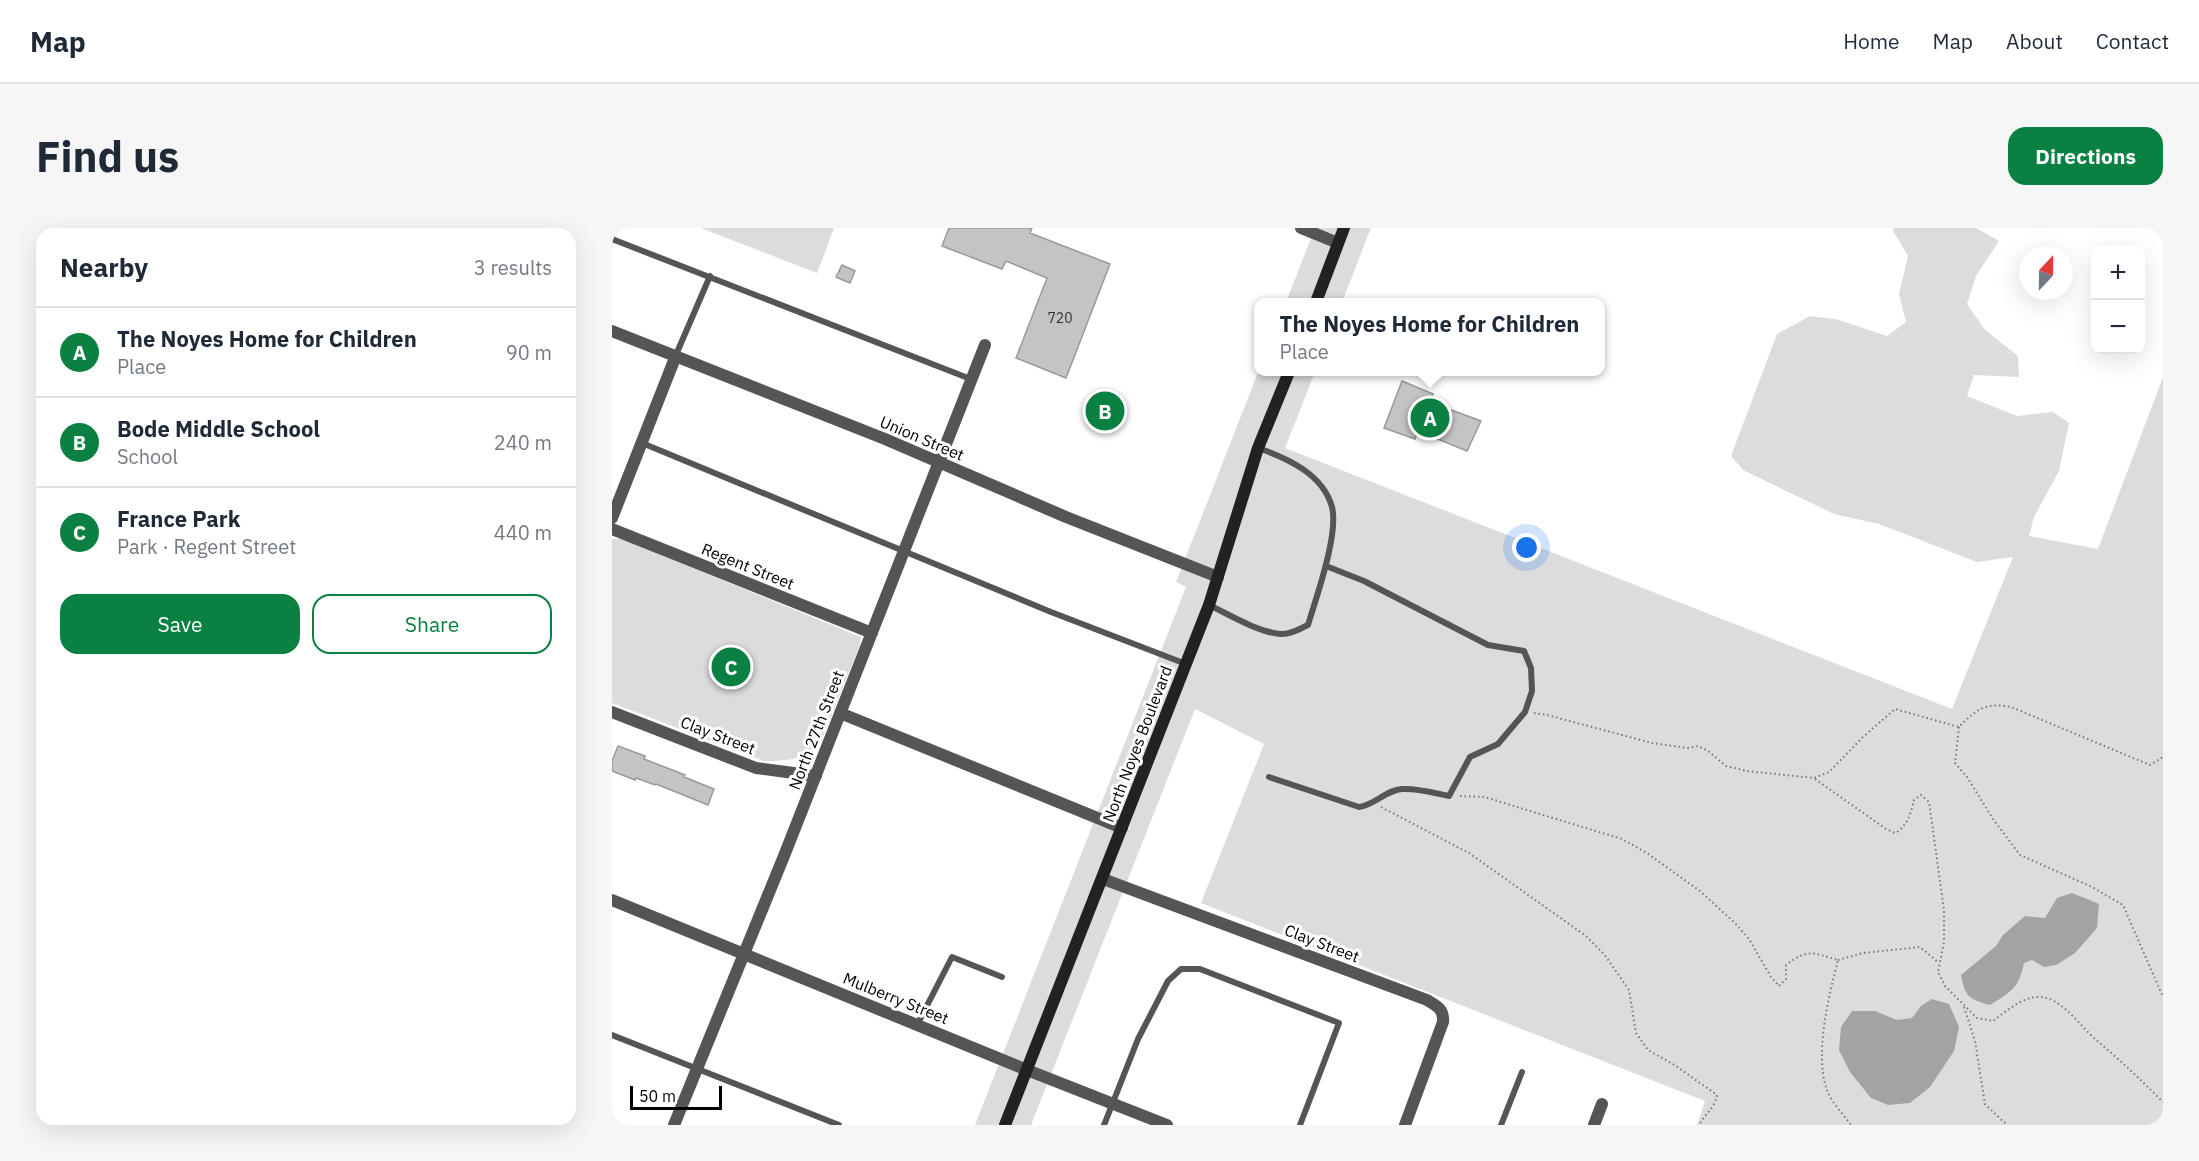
<!DOCTYPE html>
<meta charset="utf-8">
<style>
body{margin:0;font-family:"IBM Plex Sans",sans-serif;background:#f6f6f7;color:#1f2937}
.controls{position:absolute;right:18px;top:18px;display:grid;overflow:hidden;border-radius:12px;box-shadow:0 6px 24px #0002}
.controls button{width:54px;height:54px;display:grid;place-items:center;padding:0;border:0;border-bottom:2px solid #e0e1e3;background:#fff;color:#1f2937;font:30px sans-serif}
.compass{position:absolute;left:1407px;top:18px;width:54px;height:54px;border-radius:50%;background:#fff;box-shadow:0 6px 24px #0002;rotate:22deg}
.scale{position:absolute;left:18px;bottom:15px;width:92px;box-sizing:border-box;padding-left:6px;border:3px solid #000;border-top:0;font-size:16px;line-height:21px;white-space:nowrap;color:#000;-webkit-text-stroke:4px #fff;paint-order:stroke}
.you{position:absolute;left:915px;top:320px;width:21px;height:21px;margin:-15px;border:4px solid #fff;border-radius:50%;background:#1a73e8;box-shadow:0 0 0 9px #1a73e833}
.badge{display:grid;place-items:center;width:39px;height:39px;border-radius:50%;background:#0b8043;color:#fff;font-size:20px;font-weight:700}
.pin{position:absolute;translate:-50% -50%;border:3px solid #fff;box-shadow:0 2px 6px #0006}
.popup{position:absolute;left:642px;top:70px;width:351px;height:78px;box-sizing:border-box;display:grid;place-content:center;border-radius:12px;background:#fff;filter:drop-shadow(0 2px 4px #0005);font-size:20px;white-space:nowrap;color:#747a83}
.popup b{font-size:22px;color:#1f2937}
.popup::after{content:'';position:absolute;left:50%;top:100%;margin-left:-12px;border:12px solid transparent;border-top-color:#fff}
.list{margin:0;padding:0;list-style:none}
h2{display:flex;justify-content:space-between;align-items:center;height:78px;margin:0;padding:0 24px;font-size:26px}
h2 small{font-size:20px;font-weight:400;color:#747a83}
.list li{display:grid;grid-template-columns:39px 1fr auto;gap:18px;align-items:center;box-sizing:border-box;height:90px;padding:0 24px;border-top:2px solid #e0e1e3}
.list b{display:block;font-size:22px;white-space:nowrap}
.list p{margin:0;font-size:20px;white-space:nowrap;color:#747a83}
.list em{font-size:20px;font-style:normal;color:#747a83}
.actions{display:flex;gap:12px;padding:18px 24px}
.actions a{flex:1;padding:14px 0;border:2px solid #0b8043;border-radius:18px;text-align:center;font-size:21px;color:#0b8043}
.actions .main{background:#0b8043;color:#fff}
.map{position:relative;flex:none;width:1551px;height:897px;overflow:hidden;border-radius:18px}
header{display:flex;align-items:center;gap:36px;box-sizing:border-box;height:84px;padding:0 30px;background:#fff;border-bottom:2px solid #e0e1e3}
header strong{font-size:28px}
nav{display:flex;gap:33px;margin-inline-start:auto;font-size:21px}
.intro{display:flex;align-items:center;justify-content:space-between;box-sizing:border-box;height:144px;padding:0 36px}
h1{margin:0;font-size:42px}
.button{padding:15px 27px;border-radius:18px;background:#0b8043;color:#fff;font-size:21px;font-weight:700}
main{display:flex;gap:36px;padding:0 36px}
aside{flex:1;background:#fff;border-radius:18px;box-shadow:0 6px 24px #0002}
.map>svg:first-child{display:block}
</style>
<header>
<strong>Map</strong>
<nav><a>Home</a><a>Map</a><a>About</a><a>Contact</a></nav>
</header>
<div class="intro"><h1>Find us</h1><a class="button">Directions</a></div>
<main>
<aside>
<h2>Nearby<small>3 results</small></h2>
<ul class="list">
<li><span class="badge">A</span><div><b>The Noyes Home for Children</b><p>Place</p></div><em>90 m</em></li>
<li><span class="badge">B</span><div><b>Bode Middle School</b><p>School</p></div><em>240 m</em></li>
<li><span class="badge">C</span><div><b>France Park</b><p>Park · Regent Street</p></div><em>440 m</em></li>
</ul>
<div class="actions"><a class="main">Save</a><a>Share</a></div>
</aside>
<div class="map">
<svg width="1551" height="897" viewBox="0 0 1551 897">
<rect width="100%" height="100%" fill="#fff"/>
<path fill="#dcdcdc" d="M89 0H222L205 45Z
M703 0H759L730 74H674Z
M1282 0H1364L1387 13 1364 48 1355 76 1373 102 1406 128 1407 149 1362 147 1355 168 1405 188 1441 184 1457 195 1447 243 1422 289 1417 308 1486 321 1551 149V897H1085L1093 873 589 675 652 516 583 481 419 897H363L574 359 564 354 647 142 703 144 673 220 1340 481 1401 329 1365 334 1267 296 1222 286 1131 242 1119 228 1165 106 1198 88 1224 91 1275 108 1294 94 1287 66 1296 28 1281 3Z
M2 311H10L249 409 248 417 208 516C189 532 177 533 152 533L0 475V312Z"/>
<path fill="#a3a3a3" d="M1460 665 1487 676 1485 700 1463 725 1444 737 1432 739 1420 732 1412 735C1407 760 1399 764 1378 777 1357 771 1353 769 1349 747L1384 718 1391 707 1413 688 1433 690 1445 670Z
M1320 771 1337 776 1347 799 1342 823 1318 859 1298 875 1276 877 1259 870 1238 844 1227 822 1229 799 1240 783H1263L1285 792 1300 790 1309 778Z"/>
<path fill="#c4c4c4" stroke="#999" stroke-width="1.5" d="M337 0H420L418 5 498 36 454 150 404 130 435 50 394 33 390 41 330 18Z
M230 37 243 43 238 55 224 49Z
M790 153 821 166 818 174 869 193 855 223 806 203 803 211 772 200Z
M6 518 33 528 32 531 73 547 72 549 102 561 96 577 44 556 43 557 24 550 23 552 0 543V533Z"/>
<g fill="none" stroke-linecap="round" stroke-linejoin="round">
<path stroke="#777" stroke-width="2" stroke-dasharray="1.5 3" stroke-linecap="butt" d="M922 485 935 487 1040 515 1076 520 1086 518 1096 523 1114 538 1135 543 1202 550 1217 544 1251 509 1283 481 1347 499C1364 481 1375 474 1399 479L1538 537 1551 529
M1347 499 1343 535 1355 549 1381 591 1408 627 1480 659 1511 677 1551 769
M1203 551 1274 601 1283 605C1295 599 1299 585 1302 572L1309 567 1317 574 1332 682V714L1326 744 1333 758 1365 790 1381 793C1393 784 1409 770 1425 769 1448 767 1468 798 1483 811 1507 831 1529 852 1551 874
M848 568 873 569 905 579 1010 611 1035 625 1088 663 1123 695 1137 711 1159 749 1167 758 1174 751V737C1196 720 1201 725 1226 732 1217 767 1202 827 1215 862 1219 874 1232 887 1239 897
M769 579 857 625 974 708 992 726 1017 762 1024 805 1036 822 1064 838 1105 867C1102 882 1094 884 1087 897
M1226 732 1251 725 1308 719 1327 735
M1352 779 1363 813 1373 876 1395 897"/>
<path stroke="#555" stroke-width="6" d="M0 11 356 150 359 153
M63 129 98 48
M30 215 439 384 574 436
M597 377C618 387 646 404 668 406 678 407 687 401 696 397 704 370 727 306 720 279 711 246 675 230 646 220
M657 549 747 579C763 577 774 562 790 561 805 560 823 565 837 568L858 529 886 516 913 484 920 463 919 440 912 423 876 417 752 353 714 338
M305 797 340 729 390 749
M0 807 227 897
M492 897 526 811 556 753 569 741H588L727 795 688 897
M889 897 910 844"/>
<path stroke="#555" stroke-width="12" d="M689 0 726 15
M0 103 273 211 454 289 606 349
M0 290 63 130
M0 301 260 405
M0 484 144 540 204 548
M228 485 510 600
M491 651 815 772C825 778 832 781 831 794L793 897
M0 672 415 842 555 897
M62 897 172 628 373 117
M982 897 990 876"/>
<path stroke="#222" stroke-width="12" d="M704 74 732 0
M393 897 597 377 646 220 677 144"/>
</g>
<g text-anchor="middle" stroke-width="6" stroke-linejoin="round" paint-order="stroke">
<g font-size="14" fill="#313131">
<text x="448" y="95">720</text>
</g>
<g font-size="16" fill="#000" stroke="#fff">
<text transform="translate(310 210) rotate(23)" y="6">Union Street</text>
<text transform="translate(136 338) rotate(22)" y="6">Regent Street</text>
<text transform="translate(204 502) rotate(-69)" y="6">North 27th Street</text>
<text transform="translate(106 507) rotate(21)" y="6">Clay Street</text>
<text transform="translate(525 516) rotate(-69)" y="6">North Noyes Boulevard</text>
<text transform="translate(710 715) rotate(21)" y="6">Clay Street</text>
<text transform="translate(284 770) rotate(22)" y="6">Mulberry Street</text>
</g>
</g>
</svg>
<div class="controls">
<button>+</button>
<button>−</button>
</div>
<svg class="compass" viewBox="-18 -18 36 36"><path d="M0-13l5 13h-10z" fill="#e53935"/><path d="M0 13l5-13h-10z" fill="#747a83"/></svg>
<div class="scale">50 m</div>
<div class="you"></div>
<div class="pin badge" style="left:818px;top:190px">A</div>
<div class="popup"><b>The Noyes Home for Children</b>Place</div>
<div class="pin badge" style="left:493px;top:183px">B</div>
<div class="pin badge" style="left:119px;top:439px">C</div>
</div>
</main>
